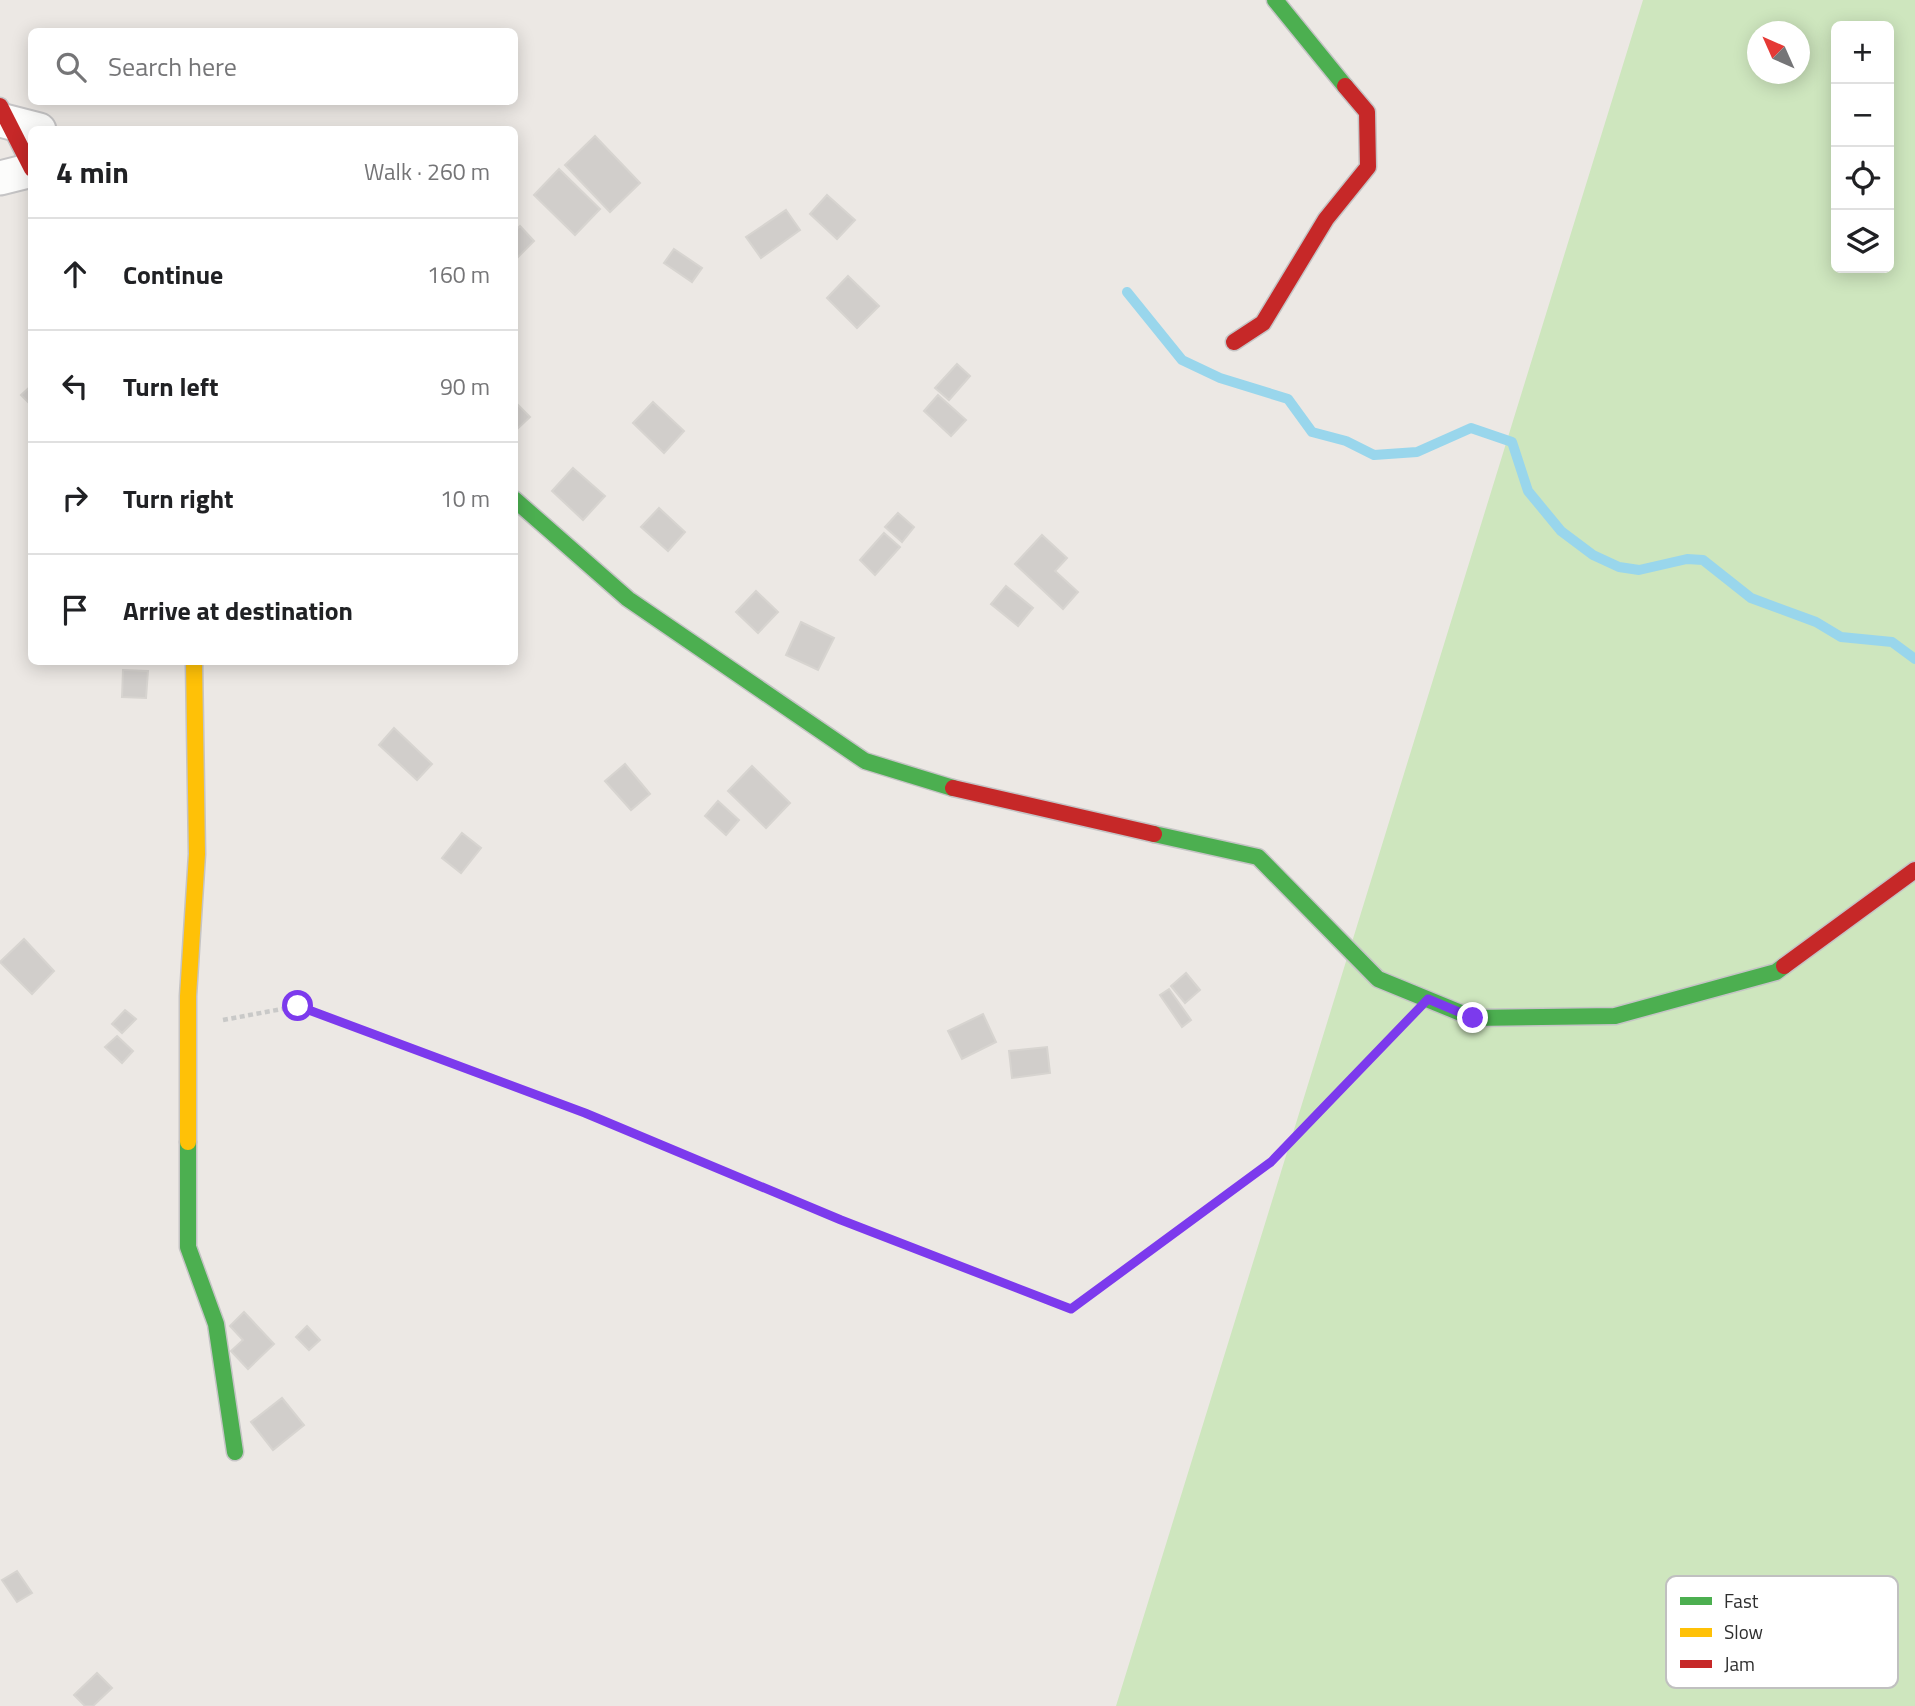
<!DOCTYPE html>
<meta charset="utf-8">
<style>
body{margin:0;font-family:"Titillium Web",sans-serif;background:#f2f2f2;color:#202124}
.controls{position:absolute;right:21px;top:21px;display:grid;overflow:hidden;border-radius:10px;box-shadow:0 4px 18px #0003}
.controls button{width:63px;height:63px;display:grid;place-items:center;padding:0;border:0;border-bottom:2px solid #e0e0e0;background:#fff;color:#202124;font:35px sans-serif}
.compass{position:absolute;left:1747px;top:21px;width:63px;height:63px;border-radius:50%;background:#fff;box-shadow:0 4px 18px #0003;rotate:315deg}
.stop{position:absolute;width:21px;height:21px;margin:-16px;border:5px solid #7c3aed;border-radius:50%;background:#fff}
.stop.end{background:#7c3aed;border-color:#fff;box-shadow:0 2px 7px #0008}
.list{margin:0;padding:0;list-style:none}
h2{display:flex;justify-content:space-between;align-items:center;height:91px;margin:0;padding:0 28px;font-size:30px}
h2 small{font-size:23px;font-weight:400;color:#757577}
.list li{display:grid;grid-template-columns:46px 1fr auto;gap:21px;align-items:center;box-sizing:border-box;height:112px;padding:0 28px;border-top:2px solid #e0e0e0}
.list b{display:block;font-size:26px;white-space:nowrap}
.list em{font-size:23px;font-style:normal;color:#757577}
.icon{flex:none;width:38px;height:38px;fill:none;stroke:currentColor;stroke-width:2;stroke-linecap:round;stroke-linejoin:round}
.map{position:relative;flex:none;width:1915px;height:1706px;overflow:hidden}
.search{position:absolute;background:#fff;box-shadow:0 4px 18px #0003;left:28px;top:28px;width:490px;height:77px;display:flex;align-items:center;gap:18px;box-sizing:border-box;padding:0 24px;border-radius:10px;color:#757577;font-size:26px}
.panel{position:absolute;background:#fff;box-shadow:0 4px 18px #0003;left:28px;top:126px;width:490px;height:539px;border-radius:10px}
.map>svg:first-child{display:block}
</style>
<div class="map">
<svg width="1915" height="1706" viewBox="0 0 1915 1706">
<rect width="100%" height="100%" fill="#ece8e4"/>
<path fill="#cee6be" fill-rule="evenodd" d="M1643 0H1915V1706H1116ZM1836 26H1889V268H1836ZM1758 32H1800V74H1758Z"/>
<g fill="none" stroke-linecap="round" stroke-linejoin="round">
<path stroke="#99d6ec" stroke-width="10" d="M1127 292 1182 360 1220 378 1288 399 1312 432 1346 441 1374 455 1417 452 1471 428 1512 442 1528 491 1561 531 1593 555 1619 567 1639 570 1687 559 1703 560 1751 598 1816 622 1841 637 1892 642 1915 659"/>
</g>
<path fill="#d1cecb" stroke="#d7d4d0" stroke-width="2" d="M595 136 640 183 610 212 565 165Z
M559 169 600 209 575 235 534 195Z
M827 195 855 220 837 239 810 214Z
M786 210 800 230 761 258 746 237Z
M520 226 534 241 514 261V232Z
M674 249 702 268 692 282 664 263Z
M848 276 879 306 857 328 827 298Z
M957 364 970 376 949 400 935 388Z
M31 386 32 387V406L21 395Z
M938 395 966 420 951 436 924 411Z
M514 401 530 417 514 432Z
M653 402 684 431 664 453 633 423Z
M573 468 605 496 583 520 552 491Z
M659 508 685 532 668 551 641 527Z
M898 513 914 527 902 542 885 527Z
M884 533 900 547 875 575 860 560Z
M1042 535 1067 558 1055 571 1078 592 1063 609 1015 564Z
M1006 586 1033 608 1018 626 991 604Z
M756 591 778 612 758 633 736 612Z
M801 622 834 638 818 670 786 655Z
M123 670 148 671 146 698 122 697Z
M394 728 432 764 417 780 379 745Z
M625 764 650 794 631 810 605 781Z
M752 766 790 803 766 828 728 791Z
M718 801 739 820 726 835 705 816Z
M462 833 481 848 461 873 442 858Z
M24 939 54 971 32 994 0 962Z
M1186 973 1200 990 1185 1003 1171 986Z
M1169 989 1191 1020 1182 1027 1160 995Z
M125 1010 136 1019 122 1033 112 1024Z
M983 1014 996 1042 962 1059 948 1031Z
M117 1036 133 1051 122 1063 105 1047Z
M1047 1047 1050 1073 1012 1078 1009 1051Z
M244 1312 274 1344 248 1369 231 1351 243 1340 230 1326Z
M307 1326 320 1340 309 1350 296 1337Z
M282 1398 304 1425 273 1450 251 1422Z
M17 1571 32 1593 17 1602 2 1580Z
M97 1673 112 1688 93 1706H85L74 1695Z"/>
<g fill="none" stroke-linecap="round" stroke-linejoin="round">
<defs>
<path id="street" d="M0 120 39 130
M0 178 32 170"/>
<path id="fast" d="M1275 0 1345 86
M514 499 628 599 865 761 953 788
M1154 834 1258 857 1378 979 1473 1018 1615 1016 1776 972 1784 966
M188 1142V1247L216 1324 235 1452"/>
<path id="slow" d="M188 1142V996L197 854 194 662"/>
<path id="jam" d="M0 106 32 169
M1234 342 1263 323 1326 219 1368 167 1367 112 1345 86
M953 788 1154 834
M1784 966 1915 870"/>
</defs>
<use href="#street" stroke="#c5c4c5" stroke-width="37"/>
<use href="#fast" stroke="#c5c4c5" stroke-width="19"/>
<use href="#slow" stroke="#c5c4c5" stroke-width="19"/>
<use href="#jam" stroke="#c5c4c5" stroke-width="19"/>
<path stroke="#c9c9c8" stroke-width="4.5" stroke-dasharray="5 3.5" stroke-linecap="butt" d="M223 1020 298 1006 585 1113 841 1220 1071 1309 1271 1162 1401 1028"/>
<use href="#street" stroke="#fcfcfb" stroke-width="33"/>
<use href="#fast" stroke="#4caf50" stroke-width="16"/>
<use href="#slow" stroke="#ffc107" stroke-width="16"/>
<use href="#jam" stroke="#c62828" stroke-width="16"/>
</g>
<g fill="none" stroke-linecap="round" stroke-linejoin="round">
<path stroke="#7c3aed" stroke-width="9" d="M298 1006 585 1113 841 1220 1071 1309 1271 1162 1428 999 1473 1018"/>
</g>
<rect x="1666" y="1576" width="232" height="112" rx="10" fill="#fff" stroke="#c0c0c0" stroke-width="2"/>
<rect x="1680" y="1597" width="32" height="8" fill="#4caf50"/>
<rect x="1680" y="1628" width="32" height="9" fill="#ffc107"/>
<rect x="1680" y="1660" width="32" height="8" fill="#c62828"/>
<g font-size="19" fill="#2e2e2e">
<text x="1724" y="1608">Fast</text>
<text x="1724" y="1639">Slow</text>
<text x="1724" y="1671">Jam</text>
</g>
</svg>
<div class="controls">
<button>+</button>
<button>−</button>
<button><svg class="icon" aria-label="locate" viewBox="0 0 24 24"><circle cx="12" cy="12" r="6"/><path d="M12 2v4M12 18v4M2 12h4M18 12h4"/></svg></button>
<button><svg class="icon" aria-label="layers" viewBox="0 0 24 24"><path d="M12 4l9 5-9 5-9-5zM3 14l9 5 9-5"/></svg></button>
</div>
<svg class="compass" viewBox="-18 -18 36 36"><path d="M0-13l5 13h-10z" fill="#e53935"/><path d="M0 13l5-13h-10z" fill="#757577"/></svg>
<div class="stop" style="left:298px;top:1006px"></div>
<div class="stop end" style="left:1473px;top:1018px"></div>
<div class="search"><svg class="icon" aria-label="search" viewBox="0 0 24 24"><circle cx="10" cy="10" r="6"/><path d="M15 15l6 6"/></svg>Search here</div>
<section class="panel">
<h2>4 min<small>Walk · 260 m</small></h2>
<ul class="list">
<li><svg class="icon" aria-label="ahead" viewBox="0 0 24 24"><path d="M12 20V5M6 11l6-6 6 6"/></svg><div><b>Continue</b></div><em>160 m</em></li>
<li><svg class="icon" aria-label="left" viewBox="0 0 24 24"><path d="M17 20v-9H6M10 6l-5 5 5 5"/></svg><div><b>Turn left</b></div><em>90 m</em></li>
<li><svg class="icon" aria-label="right" viewBox="0 0 24 24"><path d="M7 20v-9h11M14 6l5 5-5 5"/></svg><div><b>Turn right</b></div><em>10 m</em></li>
<li><svg class="icon" aria-label="arrive" viewBox="0 0 24 24"><path d="M6 21V4h12l-3 4 3 4H6"/></svg><div><b>Arrive at destination</b></div></li>
</ul>
</section>
</div>
